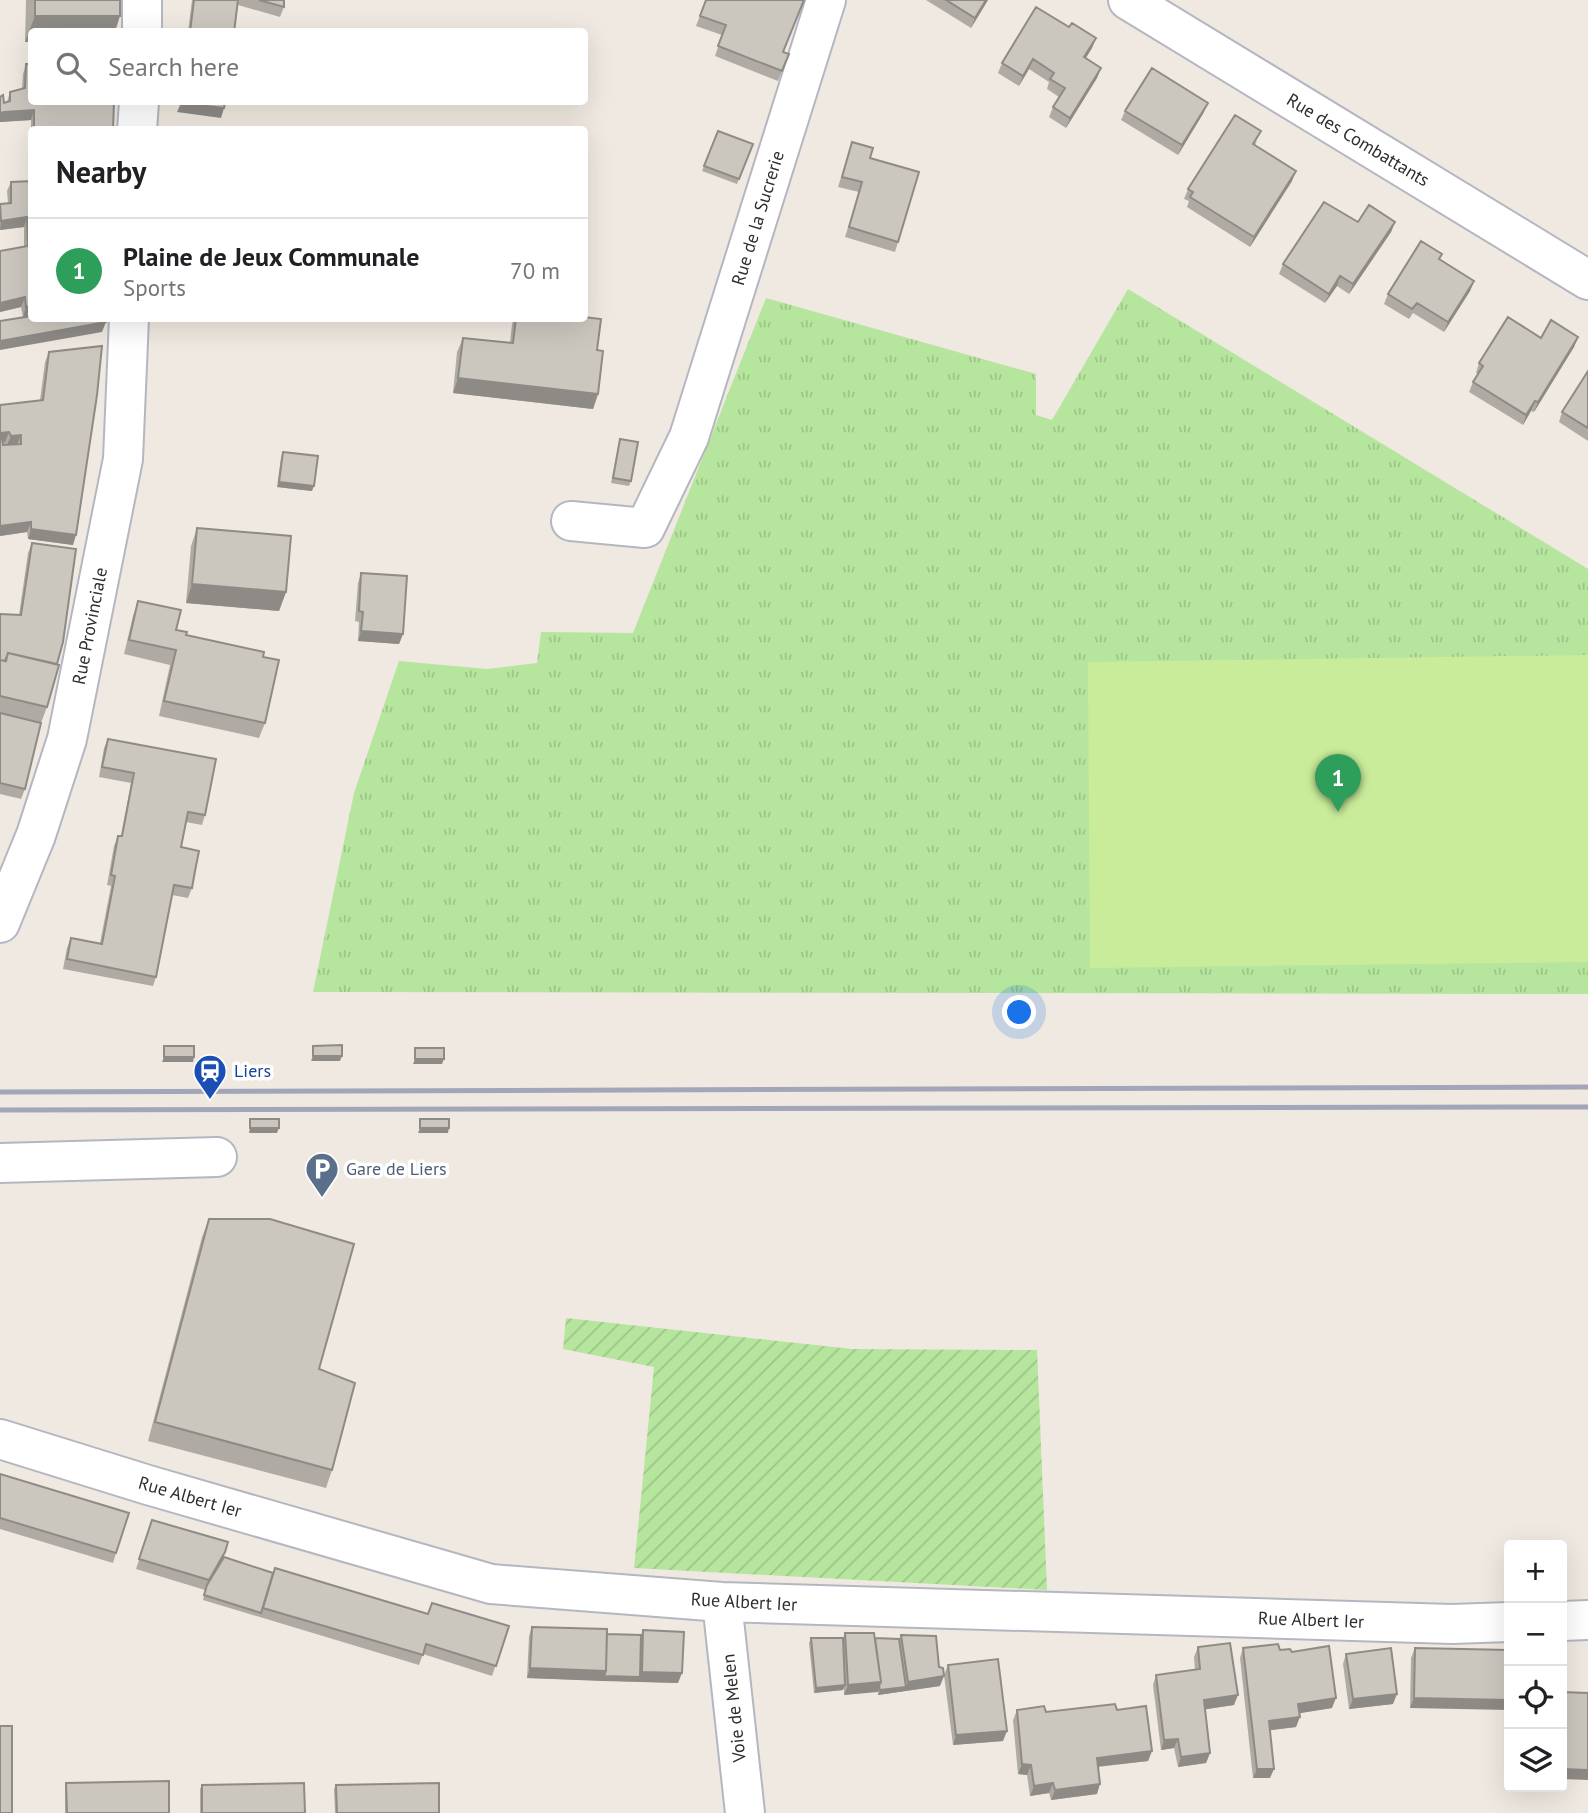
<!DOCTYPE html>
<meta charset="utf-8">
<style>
body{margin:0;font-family:"PT Sans",sans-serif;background:#f2f2f2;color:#202124}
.controls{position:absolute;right:21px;bottom:21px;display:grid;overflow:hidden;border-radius:7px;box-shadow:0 7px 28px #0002}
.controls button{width:63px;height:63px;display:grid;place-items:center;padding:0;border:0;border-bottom:2px solid #e0e0e0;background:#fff;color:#202124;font:35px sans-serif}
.you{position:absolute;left:1020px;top:1013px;width:24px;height:24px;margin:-18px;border:5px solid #fff;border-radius:50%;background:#1a73e8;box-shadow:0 0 0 10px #1a73e833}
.badge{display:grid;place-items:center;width:46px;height:46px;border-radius:50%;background:#0f766e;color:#fff;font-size:23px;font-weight:700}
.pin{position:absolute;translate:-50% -58px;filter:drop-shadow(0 2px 4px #0008)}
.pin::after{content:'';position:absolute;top:37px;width:24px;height:21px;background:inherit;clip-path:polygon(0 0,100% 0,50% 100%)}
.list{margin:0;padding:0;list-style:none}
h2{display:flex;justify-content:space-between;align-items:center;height:91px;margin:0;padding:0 28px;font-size:30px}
h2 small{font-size:23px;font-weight:400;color:#757577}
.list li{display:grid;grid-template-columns:46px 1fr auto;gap:21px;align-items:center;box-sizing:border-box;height:105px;padding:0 28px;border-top:2px solid #e0e0e0}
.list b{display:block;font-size:26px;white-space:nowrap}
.list p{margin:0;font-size:23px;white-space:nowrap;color:#757577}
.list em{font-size:23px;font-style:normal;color:#757577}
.icon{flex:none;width:38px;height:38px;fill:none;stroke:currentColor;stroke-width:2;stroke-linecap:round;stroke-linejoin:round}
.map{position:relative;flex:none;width:1588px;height:1813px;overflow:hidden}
.search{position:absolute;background:#fff;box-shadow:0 7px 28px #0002;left:28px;top:28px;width:560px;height:77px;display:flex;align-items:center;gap:18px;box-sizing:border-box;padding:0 24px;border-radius:7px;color:#757577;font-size:26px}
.panel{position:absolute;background:#fff;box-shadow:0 7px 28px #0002;left:28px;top:126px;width:560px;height:196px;border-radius:7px}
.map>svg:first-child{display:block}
</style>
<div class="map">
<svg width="1588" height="1813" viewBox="0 0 1588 1813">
<defs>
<pattern id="grass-tufts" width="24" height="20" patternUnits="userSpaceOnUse" patternTransform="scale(1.75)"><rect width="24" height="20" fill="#b6e59e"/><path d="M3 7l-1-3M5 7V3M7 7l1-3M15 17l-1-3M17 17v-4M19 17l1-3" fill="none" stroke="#9dc588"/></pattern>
<pattern id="garden-furrows" width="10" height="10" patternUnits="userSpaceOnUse" patternTransform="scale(1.75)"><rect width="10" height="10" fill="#b6e59e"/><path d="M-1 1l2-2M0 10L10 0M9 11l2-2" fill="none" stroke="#9dc588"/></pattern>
</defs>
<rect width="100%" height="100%" fill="#efe9e1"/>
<path fill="url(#grass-tufts)" d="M1128 289 1588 569V994L313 992 354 793 399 661 487 669 537 663 541 632 633 633 766 298 1036 374V415L1052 420Z"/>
<path fill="url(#garden-furrows)" d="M566 1318 852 1349 1037 1350 1047 1590 634 1568 654 1367 563 1349Z"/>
<path fill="#c9ec9a" d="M1588 655V962L1090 968 1088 662Z"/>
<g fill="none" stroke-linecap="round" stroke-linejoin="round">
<defs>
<path id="minor" d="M1128 0 1588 280
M142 32V0
M137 130 139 102
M571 521 645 528 689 437 826 0
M0 923 36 835 67 739 123 459 129 318
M0 1163 217 1157
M0 1439 148 1485 491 1584 722 1602 1452 1624 1509 1622
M722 1602 745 1813
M1562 1621 1588 1620"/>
</defs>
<use href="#minor" stroke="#b4b7c1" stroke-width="42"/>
<use href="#minor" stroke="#fff" stroke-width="38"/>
<path stroke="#a3a6b8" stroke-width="5" d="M0 1092 1588 1087
M0 1110 1588 1107"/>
</g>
<path fill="#afaba4" d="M26 0H120L32 32V42H25Z
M192 0H284V7L280 17 238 5 234 32H188Z
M706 0 783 52 789 54 778 81 715 56 722 35 696 26Z
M926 0H988L971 28Z
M1069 27 1096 38 1092 48 1086 58 1101 68 1097 78 1066 128 1049 117 1053 107 1059 97 1047 89 1049 82 1029 69 1019 86 998 73 1002 63Z
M26 64 113 130H32L31 158V120L0 122 4 103 7 102 10 92 22 89 23 74Z
M1125 111 1204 112 1178 155 1121 120Z
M718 131 753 144 737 184 702 171Z
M1257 141 1255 145 1292 181 1250 247 1187 207 1189 201 1184 199 1188 189Z
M852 142 870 158 898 242 895 252 845 237 859 192 838 187Z
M32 175V315L23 317 21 307 0 312V251L24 247V227L0 230V204L8 203 7 191 11 182 29 181Z
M1358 222H1395L1391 232 1349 294 1337 286 1325 303 1279 274 1283 264Z
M1440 260 1474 281 1470 291 1444 332 1413 313 1409 319 1384 304 1388 294Z
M514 318H584L597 350 598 394 593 409 453 393 457 352 463 338 510 343 512 324Z
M1578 337 1574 347 1534 412 1531 411 1523 425 1469 392 1473 382 1478 374 1476 373 1479 363 1541 338Z
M49 352 73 545 28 539 27 532 0 536V405L40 400 45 362Z
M1588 371V441L1559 422 1562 412Z
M620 439 631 481 629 486 611 483Z
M283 452 312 491 277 487 281 457Z
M197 528 286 592 279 611 186 603 191 546Z
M32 543 57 664 47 707 41 723 25 789 21 799 0 794V614L19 615 28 553Z
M361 573 403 634 399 644 358 641 359 622 355 621 358 583Z
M138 601 176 630 186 635 263 657 265 723 259 738 159 716 170 665 124 654 133 616Z
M108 739 205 815 202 825 186 822 181 847 192 888 188 898 172 895 156 977 153 986 63 969 67 948 71 938 100 943 111 886 107 885 114 846 118 836H121L131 783 99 777 104 748Z
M209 1219 319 1369 332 1470 326 1488 148 1441 202 1237Z
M0 1474 116 1553 113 1563 0 1529Z
M152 1520 223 1557 273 1573 428 1614 509 1626 492 1676 423 1654 419 1665 203 1600 205 1590 136 1569Z
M532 1627 607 1634 641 1635 643 1630 678 1683 527 1678 529 1636Z
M845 1633 875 1638 899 1639 901 1635 940 1686 878 1695V1691L844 1695V1688L843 1690 814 1693 809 1643 811 1638H843Z
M1198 1647 1234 1705 1205 1709 1210 1753 1206 1763 1178 1767 1174 1748 1161 1750 1153 1685 1156 1675 1195 1670 1194 1657Z
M1243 1648 1292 1652 1332 1708 1299 1713 1296 1727 1270 1730V1778H1253L1240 1658Z
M1415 1648 1509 1650 1410 1708 1411 1658Z
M1346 1654 1393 1704 1349 1709 1343 1664Z
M948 1665 1003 1741 953 1745 944 1675Z
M1017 1710 1046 1712 1117 1710 1152 1751 1148 1761 1098 1767 1097 1794 1051 1800 1049 1793 1030 1796 1027 1775 1018 1774 1013 1720Z
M66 1783 169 1813H65V1788Z
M202 1785 305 1813H200V1789Z
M336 1785 439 1813H335L334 1789Z"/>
<path fill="#8e8b86" d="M986 0H988L971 28 975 18Z
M35 16H120L115 32H32V42H25Z
M1096 38 1092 48 1080 67 1084 57Z
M1033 59 1029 69 1019 86 1023 76Z
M1101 68 1097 78 1066 128 1070 118Z
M181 103 224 108 221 118 177 112Z
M1208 103 1204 112 1178 155 1182 145Z
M34 110 31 120 0 122V113L4 112Z
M1296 171 1292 181 1250 247 1254 237Z
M27 217 24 227 0 230 1 221Z
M1395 222 1391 232 1349 294 1353 284Z
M1340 276 1337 286 1325 303 1329 294Z
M1474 281 1470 291 1444 332 1448 322Z
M25 297 21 307 0 312V303Z
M32 306V315L23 317 26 307Z
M106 322 102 332 0 350V341Z
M1578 337 1574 347 1534 412 1538 402Z
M458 378 598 394 593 409 453 393Z
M1535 401 1531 411 1523 425 1526 415Z
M9 432 5 442 0 443V433Z
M21 435 17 445H7L11 436Z
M279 482 314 486 312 491 277 487Z
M31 522 27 532 0 536V526Z
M31 529 76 535 73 545 28 539Z
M192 584 286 592 279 611 186 603Z
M361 631 403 634 399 644 358 641Z
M313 1056H342L340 1061H311Z
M164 1057H194L193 1062H162Z
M415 1059H444L442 1064H413Z
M250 1128H279L277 1133H249Z
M420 1128H449L448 1133H418Z
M530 1668 606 1671 602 1681 527 1678Z
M642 1672 682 1673 678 1683 602 1681 604 1676 640 1677Z
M944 1676 940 1686 878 1695 880 1690 906 1687 908 1682Z
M881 1682 878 1692 844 1695 848 1685Z
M845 1685 843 1690 814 1693 816 1688Z
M1397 1694 1393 1704 1349 1709 1353 1699Z
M1238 1695 1234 1705 1201 1710 1204 1700Z
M1336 1698 1332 1708 1295 1714 1298 1704Z
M1414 1698 1509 1700V1710L1410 1708Z
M1300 1717 1296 1727 1265 1731 1269 1721Z
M1007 1731 1003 1741 953 1745 956 1735Z
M1178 1739 1174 1748 1161 1750 1164 1740Z
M1152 1751 1148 1761 1093 1767 1097 1758Z
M1210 1753 1206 1763 1178 1767 1181 1757Z
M1022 1764 1031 1765 1027 1775 1018 1774Z
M1257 1769H1274L1270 1778H1253Z
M1562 1769 1588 1770V1780L1562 1779Z
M1053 1783 1049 1793 1030 1796 1034 1786Z
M1100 1784 1097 1794 1051 1800 1055 1790Z"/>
<path fill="#cbc7bf" stroke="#8e8b86" stroke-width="2" d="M35 0H120V16H35Z
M194 0H238L234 32H190Z
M259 0H284V7Z
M706 0H804L783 52 789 54 782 71 718 46 726 25 700 16Z
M946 0H986L975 18Z
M1036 7 1069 27 1072 23 1096 38 1084 57 1101 68 1070 118 1053 107 1065 88 1050 79 1054 73 1033 59 1023 76 1002 63Z
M26 64H32V102H114L113 130H34V110L4 112 0 113V97L3 95 4 103 10 101V92L25 88Z
M1152 68 1208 103 1182 145 1125 111Z
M181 102H225L224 108 181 103Z
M1235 115 1261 131 1253 144 1296 171 1254 237 1190 197 1193 192 1188 189Z
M718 131 753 144 739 179 704 166Z
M852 142 873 148 870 158 919 172 898 242 849 227 862 182 842 177Z
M32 181V306L26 307 25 297 0 303V251L28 246 27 217 1 221 0 204 11 203V182Z
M1324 202 1358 222 1369 205 1395 222 1353 284 1340 276 1329 294 1283 264Z
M1421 241 1442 254 1439 259 1474 281 1448 322 1417 303 1412 309 1388 294Z
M32 316V318H106V322L0 341V321Z
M584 317 601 319 597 350 603 351 598 394 458 378 463 338 513 343 516 318H584Z
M1508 317 1541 338 1551 320 1578 337 1538 402 1535 401 1526 415 1473 382 1483 366 1479 363Z
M102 346 97 395 76 535 31 529V522L0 526V439H2L3 445 21 444V435L11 436 9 432 0 433V405L43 400 49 352Z
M1588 371V428L1562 412Z
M620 439 638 442 631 481 613 478Z
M283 452 318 456 314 486 279 482Z
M197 528 291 536 286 592 192 584Z
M32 543 76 549 63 642 57 664 8 653 5 661 0 660V614L21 615Z
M361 573 407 576 403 634 361 631 363 612 359 611Z
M138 601 181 610 176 630 187 632 186 635 264 652 263 657 279 660 265 723 164 701 176 650 129 640Z
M8 653 59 665 47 707 0 696V660L6 661Z
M0 713 41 723 25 789 0 783Z
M108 739 216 759 205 815 188 812 181 847 199 851 195 871 192 888 174 885 156 977 67 959 71 938 102 944 115 876 111 875 118 836H122L134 773 102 767Z
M342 1045V1056H313V1046Z
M164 1046H194V1057H164Z
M415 1048H444V1059H415Z
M250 1119H279V1128H250Z
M420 1119H449V1128H420Z
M209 1219H270L354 1244 319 1369 355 1383 332 1470 155 1422Z
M0 1474 129 1513 116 1553 0 1518Z
M152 1520 228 1542 225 1552 209 1580 139 1559Z
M224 1557 273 1573 261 1613 204 1595 207 1585Z
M275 1568 428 1614 432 1603 509 1626 496 1666 426 1644 423 1655 263 1608Z
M532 1627 607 1629 606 1671 530 1668Z
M643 1630 684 1632 682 1673 642 1672Z
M845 1633H874L881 1682 848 1685Z
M607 1634 641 1635 640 1677 604 1676 606 1671Z
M901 1635 936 1636 939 1667 943 1668 944 1676 908 1682Z
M811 1638H843L845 1685 816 1688Z
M875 1638 899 1639 906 1687 880 1690 879 1686 881 1682Z
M1230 1643 1238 1695 1204 1700 1210 1753 1181 1757 1178 1739 1164 1740 1156 1675 1200 1669 1198 1647Z
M1278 1644 1280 1650 1290 1649 1292 1652 1329 1646 1336 1698 1298 1704 1300 1717 1269 1721 1274 1769H1257L1243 1648Z
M1391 1648 1397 1694 1353 1699 1346 1654Z
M1415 1648 1509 1650V1700L1414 1698Z
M998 1659 1007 1731 956 1735 948 1665Z
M1562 1692 1588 1693V1770L1562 1769Z
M1115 1704 1117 1710 1146 1706 1152 1751 1097 1758 1100 1784 1055 1790 1053 1783 1034 1786 1031 1765 1022 1764 1017 1710 1044 1706 1046 1712Z
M0 1726H12V1813H0Z
M169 1781V1813H67L66 1783Z
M304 1783 305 1813H202V1785Z
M439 1783V1813H337L336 1785Z"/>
<defs>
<symbol id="station-pin" viewBox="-11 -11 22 30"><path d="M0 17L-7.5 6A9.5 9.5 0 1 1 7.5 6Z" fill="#1a4fb4" stroke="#fff"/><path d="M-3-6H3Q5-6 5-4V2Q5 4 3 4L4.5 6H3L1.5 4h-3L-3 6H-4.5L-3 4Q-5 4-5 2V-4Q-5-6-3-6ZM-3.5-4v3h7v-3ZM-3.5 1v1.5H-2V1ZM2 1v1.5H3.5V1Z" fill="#fff"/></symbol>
<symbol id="parking-pin" viewBox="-11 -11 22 30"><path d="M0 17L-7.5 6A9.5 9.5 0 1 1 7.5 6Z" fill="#5c6f8a" stroke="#fff"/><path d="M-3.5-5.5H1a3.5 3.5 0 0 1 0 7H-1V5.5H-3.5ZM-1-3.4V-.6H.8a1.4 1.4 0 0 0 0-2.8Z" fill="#fff"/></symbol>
</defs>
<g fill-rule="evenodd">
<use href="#station-pin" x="191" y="1052" width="38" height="52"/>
<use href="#parking-pin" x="303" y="1150" width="38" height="52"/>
</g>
<g text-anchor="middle" stroke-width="7" stroke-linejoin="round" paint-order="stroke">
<g font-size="18" fill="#2e2e2e" stroke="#fff">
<text transform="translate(1358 140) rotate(31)" y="6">Rue des Combattants</text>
<text transform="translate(758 218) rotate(-73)" y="6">Rue de la Sucrerie</text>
<text transform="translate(90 626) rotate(-79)" y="6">Rue Provinciale</text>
<text transform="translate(190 1497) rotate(16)" y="6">Rue Albert Ier</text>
<text transform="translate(744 1602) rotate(3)" y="6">Rue Albert Ier</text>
<text transform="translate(1311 1620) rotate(2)" y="6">Rue Albert Ier</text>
<text transform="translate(734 1708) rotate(-96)" y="6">Voie de Melen</text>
</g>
<g font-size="18" fill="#164399" stroke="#fff" text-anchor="start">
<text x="234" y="1077">Liers</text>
</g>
<g font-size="18" fill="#4e5e75" stroke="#fff" text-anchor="start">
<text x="346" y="1175">Gare de Liers</text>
</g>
</g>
</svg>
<div class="controls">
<button>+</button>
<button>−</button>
<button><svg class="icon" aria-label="locate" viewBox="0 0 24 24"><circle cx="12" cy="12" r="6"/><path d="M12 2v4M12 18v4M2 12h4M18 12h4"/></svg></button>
<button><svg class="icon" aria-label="layers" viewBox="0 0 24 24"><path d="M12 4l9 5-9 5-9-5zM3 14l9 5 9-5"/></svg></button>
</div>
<div class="you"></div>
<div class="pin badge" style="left:1338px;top:812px;background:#2e9e5b">1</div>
<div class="search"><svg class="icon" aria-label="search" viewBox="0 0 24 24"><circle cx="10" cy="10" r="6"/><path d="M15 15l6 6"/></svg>Search here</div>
<section class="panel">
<h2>Nearby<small></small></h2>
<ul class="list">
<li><span class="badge" style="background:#2e9e5b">1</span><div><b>Plaine de Jeux Communale</b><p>Sports</p></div><em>70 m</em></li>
</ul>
</section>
</div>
